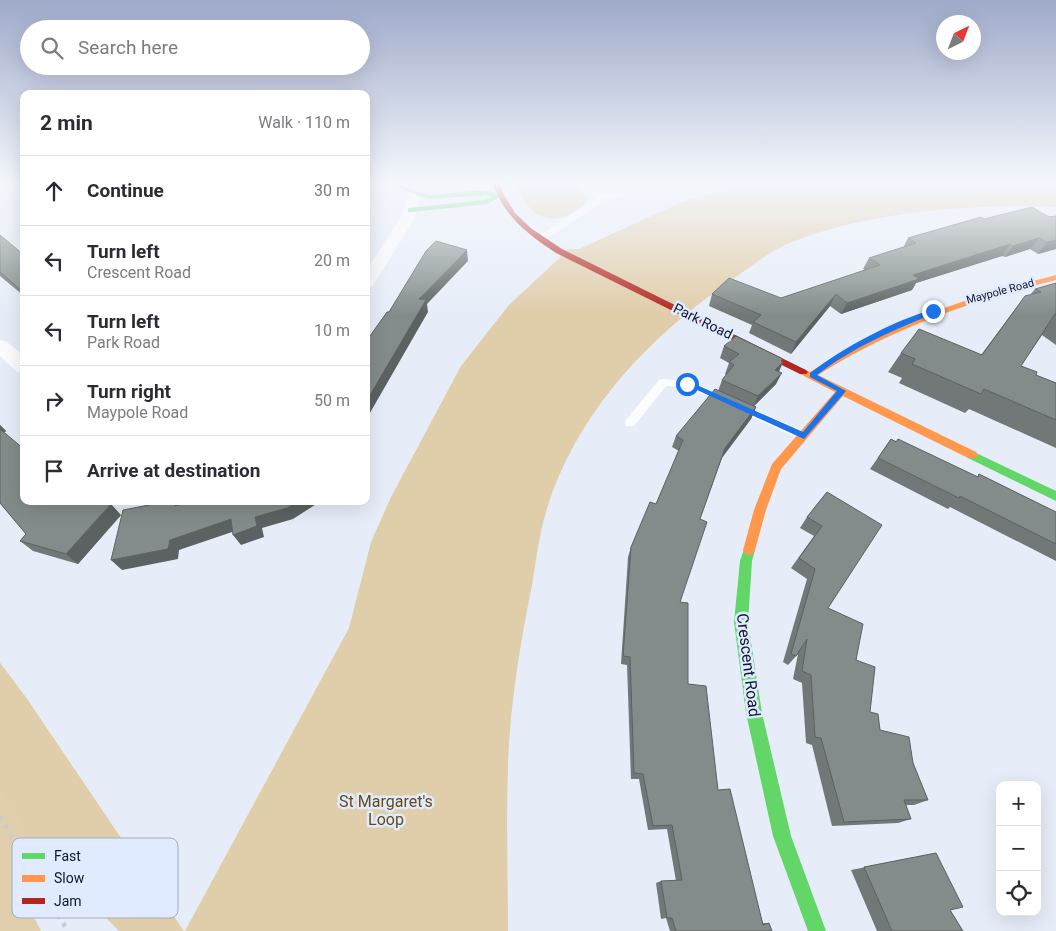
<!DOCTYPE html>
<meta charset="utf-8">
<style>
body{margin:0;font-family:Roboto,sans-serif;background:#f7f7f7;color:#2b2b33}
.controls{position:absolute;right:15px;bottom:15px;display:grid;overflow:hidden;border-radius:10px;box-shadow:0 5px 20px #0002}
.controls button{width:45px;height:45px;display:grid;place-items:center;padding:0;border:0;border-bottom:1px solid #e1e1e2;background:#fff;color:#2b2b33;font:25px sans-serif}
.compass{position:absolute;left:936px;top:15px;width:45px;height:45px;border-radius:50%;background:#fff;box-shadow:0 5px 20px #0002;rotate:42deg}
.stop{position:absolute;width:15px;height:15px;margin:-11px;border:4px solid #1a73e8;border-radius:50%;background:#fff}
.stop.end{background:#1a73e8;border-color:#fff;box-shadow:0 1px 5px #0008}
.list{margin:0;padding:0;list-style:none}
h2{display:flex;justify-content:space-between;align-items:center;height:65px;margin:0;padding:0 20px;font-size:21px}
h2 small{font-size:16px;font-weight:400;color:#7c7c81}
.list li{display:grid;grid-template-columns:32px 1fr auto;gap:15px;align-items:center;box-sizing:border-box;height:70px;padding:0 20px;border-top:1px solid #e1e1e2}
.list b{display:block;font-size:19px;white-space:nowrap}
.list p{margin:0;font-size:16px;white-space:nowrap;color:#7c7c81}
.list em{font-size:16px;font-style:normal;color:#7c7c81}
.icon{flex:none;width:28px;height:28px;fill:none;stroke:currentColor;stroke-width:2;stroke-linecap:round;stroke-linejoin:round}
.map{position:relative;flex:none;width:1056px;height:931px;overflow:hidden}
.search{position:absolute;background:#fff;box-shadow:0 5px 20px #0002;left:20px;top:20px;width:350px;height:55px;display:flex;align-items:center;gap:12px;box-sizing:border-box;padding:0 18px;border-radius:28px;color:#7c7c81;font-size:19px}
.panel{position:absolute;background:#fff;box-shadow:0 5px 20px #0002;left:20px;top:90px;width:350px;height:415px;border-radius:10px}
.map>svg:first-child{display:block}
</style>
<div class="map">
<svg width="1056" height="931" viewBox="0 0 1056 931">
<rect width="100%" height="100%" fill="#e7edf8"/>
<path fill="#e0ceac" d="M0 663 27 699 184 931H119L99 910 55 875 23 895 41 931H0Z"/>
<path fill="#e0cda9" d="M515 184C539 184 573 178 589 199 584 206 576 211 568 215 541 227 526 207 515 184Z
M738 184H1056V207C972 204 871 211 792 242 771 250 752 266 733 279 649 337 577 411 546 512 539 535 536 561 532 585 520 645 510 704 508 765 506 820 508 876 508 931H185L349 628 371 542 391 497 461 366 509 305 569 249H579L684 201Z
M0 663 27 699 183 931H119L99 910 55 875 0 787Z"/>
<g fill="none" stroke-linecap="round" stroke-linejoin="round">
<path stroke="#caccd1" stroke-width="4.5" stroke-dasharray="4 5.5" stroke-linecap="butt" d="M0 817 68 931"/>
<path fill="#fbfcfe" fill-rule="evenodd" d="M574 184H583L602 195 647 189 650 191 647 193 603 199 601 203 543 241H537V237L597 198Z
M663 379 687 381 727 396 728 399 723 403 686 387 666 386 634 426H626L625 423 626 420 659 380Z
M740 403 808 433 809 436 804 440 800 439 736 410 735 407 736 404Z"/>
<path fill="#fbfcfe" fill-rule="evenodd" d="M415 190 422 194 414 219 372 287 366 288V270L400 219 410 191Z
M0 340 7 342 24 356V373L17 372 0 356Z"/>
<path fill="#63d668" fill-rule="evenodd" d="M389 184C404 184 417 194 431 195 451 195 484 185 502 196L487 204 411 212H408V208L485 200 492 197 486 195 428 199Z
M972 451 1056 491V501L968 458 966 455 968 452Z
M749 545 753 546 755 550 752 561 748 622 762 713 791 836 826 931H808L773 836 746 713 734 622 740 561 745 546Z"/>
<path fill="#ff974d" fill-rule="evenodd" d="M1056 275V280C972 301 892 328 818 375L976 452 978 455 976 458H968L843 396 781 469 766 510 755 550 753 554 749 555 745 554 743 550 754 510 772 464 835 392 800 374 798 372 800 370 803 369 810 372C888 323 968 297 1056 275Z"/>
<path fill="#b3261e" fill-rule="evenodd" d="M493 184H500L504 195 515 213 532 229 562 249 806 370 808 372 806 374H800L556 253C528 235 504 216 493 184Z"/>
</g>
<path fill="#717877" d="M1056 216V249L1038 254 1030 249 1005 257 1002 256 916 283 912 290 841 314 830 306 791 354 749 333 752 325 709 306 712 294 781 298 865 270 863 269 869 258 903 248 908 238 984 219 1049 217Z
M0 235 24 255V296L0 276Z
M1056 283V345L1042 335 1021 366 1036 375 1056 383V448L969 409 965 413 899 383 902 378 888 372 901 353 981 355 1025 296 1030 295 1035 289Z
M724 346 783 362 779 371 776 384 754 406 756 407 751 419 722 458 700 519 680 602 688 684 718 790 763 923H769L772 931H670L666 918 661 919 656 883 661 881H676L667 829 648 830 639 779H631L627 665 621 664 628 557 631 547 656 504 679 451 672 447 676 436 718 391 722 380 726 375 725 374 729 363 720 358Z
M0 425 6 431 4 433 24 501 121 515 78 564 33 551 20 541 26 534 0 503Z
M891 439 977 477 979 474 1056 512V561L950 507 948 509 870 469Z
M827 492 828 608 856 660 870 712 880 730 913 763 928 800 914 805H906L911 819 898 823 832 826 812 745 806 743 802 683 793 679 798 654 788 665 783 662 807 579 791 568 814 536 800 528 807 517Z
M936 853 950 910 963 931H877L851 870Z"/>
<path fill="#5c6261" d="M1039 238 1030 249 1005 257 1013 246Z
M1056 240V249L1038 254 1047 242Z
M1010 244 1002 256 916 283 912 290 841 314 847 303 913 275Z
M467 250 468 261 427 304 428 312 367 418 366 415V402L419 299Z
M836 294 830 306 791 354 796 342Z
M783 359 780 365 783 362 778 374 775 370Z
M782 373 776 384 753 407 758 396Z
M756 407 751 419 720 460 725 448Z
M0 425 6 431 3 433 0 430Z
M176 501H177L185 511 175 506Z
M298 501H321L293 519 262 528 264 537 241 545 233 535 255 517Z
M111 504 121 515 78 564 66 554Z
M231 519 238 530 179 550 178 559 122 570 111 560Z"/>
<path fill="#838c8a" stroke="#5c6261" d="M1032 207 1049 217 1056 216V240L1047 242 1039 238 1013 246 1010 244 913 275 919 279 847 303 836 294 796 342 753 322 761 315 712 294 729 278 781 298 880 265 869 258 916 243 908 238 981 217 984 219Z
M0 235 24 255V293L0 272Z
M436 241 467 250 419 299 426 300 366 402V339L368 336H370L387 312H389L426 251Z
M1056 283V315L1055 314 1021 366 1037 372 1036 375 1056 383V420L984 389 981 394 912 364 915 359 901 353 919 329 982 355 1025 296 1041 292 1035 289Z
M736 336 783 359 781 361 783 362 775 370 782 373 758 396 722 380 734 365 729 362 739 354 724 346Z
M715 389 756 407 725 448 700 519 707 522 680 602 688 603V684L706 686 718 790 730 789 763 925 769 923 772 931H676L672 918H667L661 881 682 880 672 825 653 826 643 774 634 773 630 657 623 656 631 547 650 502 656 504 670 471 683 440 676 436Z
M0 429 24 449V501H100L111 504 66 554 20 541 26 534 0 503Z
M891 439 896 442 898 439 978 477 979 474 1056 512V544L960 496 959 498 878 458Z
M827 492 882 525 828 608 863 624 856 660 875 667 870 712 878 714 880 730 909 737 913 763 928 800H904L911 819 844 822 821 738 815 737 811 675 802 671 807 639 796 656 791 654 815 569 799 558 822 526 807 517Z
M170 501H176L175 506 191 501H298L287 508 255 517 257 526 233 535 231 519 170 540 168 549 111 560 123 510Z
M936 853 963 907 950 910 963 931H892L864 867Z"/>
<linearGradient id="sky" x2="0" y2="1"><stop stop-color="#9faaca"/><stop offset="0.58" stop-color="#f4f7fc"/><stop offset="1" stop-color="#f4f7fc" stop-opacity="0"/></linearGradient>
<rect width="1056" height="315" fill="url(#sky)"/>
<path fill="#1a73e8" d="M933 309 935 313C894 330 853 347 817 375L846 391 804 439 684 384 690 382 803 432 837 391 810 377V373C846 346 889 323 933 309Z"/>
<g text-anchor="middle" stroke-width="5" stroke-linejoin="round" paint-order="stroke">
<g font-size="11" fill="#0f1829" stroke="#e0ebff">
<text transform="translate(1000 291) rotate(-15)" y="4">Maypole Road</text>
</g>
<g font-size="14" fill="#0f1829" stroke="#e0ebff">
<text transform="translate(703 321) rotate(26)" y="5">Park Road</text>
</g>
<g font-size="16" fill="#0f1829" stroke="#e0ebff">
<text transform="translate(749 665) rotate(83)" y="6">Crescent Road</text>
</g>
<g font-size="16" fill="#664b12" stroke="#e0ebff">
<text x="386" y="807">St Margaret's<tspan x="386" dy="18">Loop</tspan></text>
</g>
</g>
<rect x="12" y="838" width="166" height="80" rx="8" fill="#e0ebff" stroke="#a1acbf" stroke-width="1"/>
<rect x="22" y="853" width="23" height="6" fill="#63d668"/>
<rect x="22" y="875" width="23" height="7" fill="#ff974d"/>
<rect x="22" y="898" width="23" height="6" fill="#b3261e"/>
<g font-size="14" fill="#0f1829">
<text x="54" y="861">Fast</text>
<text x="54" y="883">Slow</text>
<text x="54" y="906">Jam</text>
</g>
</svg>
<div class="controls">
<button>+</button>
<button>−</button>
<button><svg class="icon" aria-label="locate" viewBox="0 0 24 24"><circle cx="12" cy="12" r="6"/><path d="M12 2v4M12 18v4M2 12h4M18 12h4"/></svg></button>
</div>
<svg class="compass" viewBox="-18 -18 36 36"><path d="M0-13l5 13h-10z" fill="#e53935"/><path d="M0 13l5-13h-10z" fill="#7c7c81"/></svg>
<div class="stop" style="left:687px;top:384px"></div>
<div class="stop end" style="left:933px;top:311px"></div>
<div class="search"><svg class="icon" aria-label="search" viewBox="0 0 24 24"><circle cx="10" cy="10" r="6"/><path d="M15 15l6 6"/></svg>Search here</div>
<section class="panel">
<h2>2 min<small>Walk · 110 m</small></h2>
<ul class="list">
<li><svg class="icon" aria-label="ahead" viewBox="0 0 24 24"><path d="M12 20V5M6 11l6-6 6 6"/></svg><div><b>Continue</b></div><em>30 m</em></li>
<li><svg class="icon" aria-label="left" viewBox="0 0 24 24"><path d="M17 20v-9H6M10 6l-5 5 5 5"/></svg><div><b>Turn left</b><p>Crescent Road</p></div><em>20 m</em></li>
<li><svg class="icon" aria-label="left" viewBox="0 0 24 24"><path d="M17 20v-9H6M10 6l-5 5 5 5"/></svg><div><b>Turn left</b><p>Park Road</p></div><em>10 m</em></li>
<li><svg class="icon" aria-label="right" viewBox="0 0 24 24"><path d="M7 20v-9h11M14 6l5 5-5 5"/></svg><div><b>Turn right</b><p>Maypole Road</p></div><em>50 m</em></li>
<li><svg class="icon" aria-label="arrive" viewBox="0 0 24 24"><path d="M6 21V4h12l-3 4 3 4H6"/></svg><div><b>Arrive at destination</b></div></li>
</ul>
</section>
</div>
